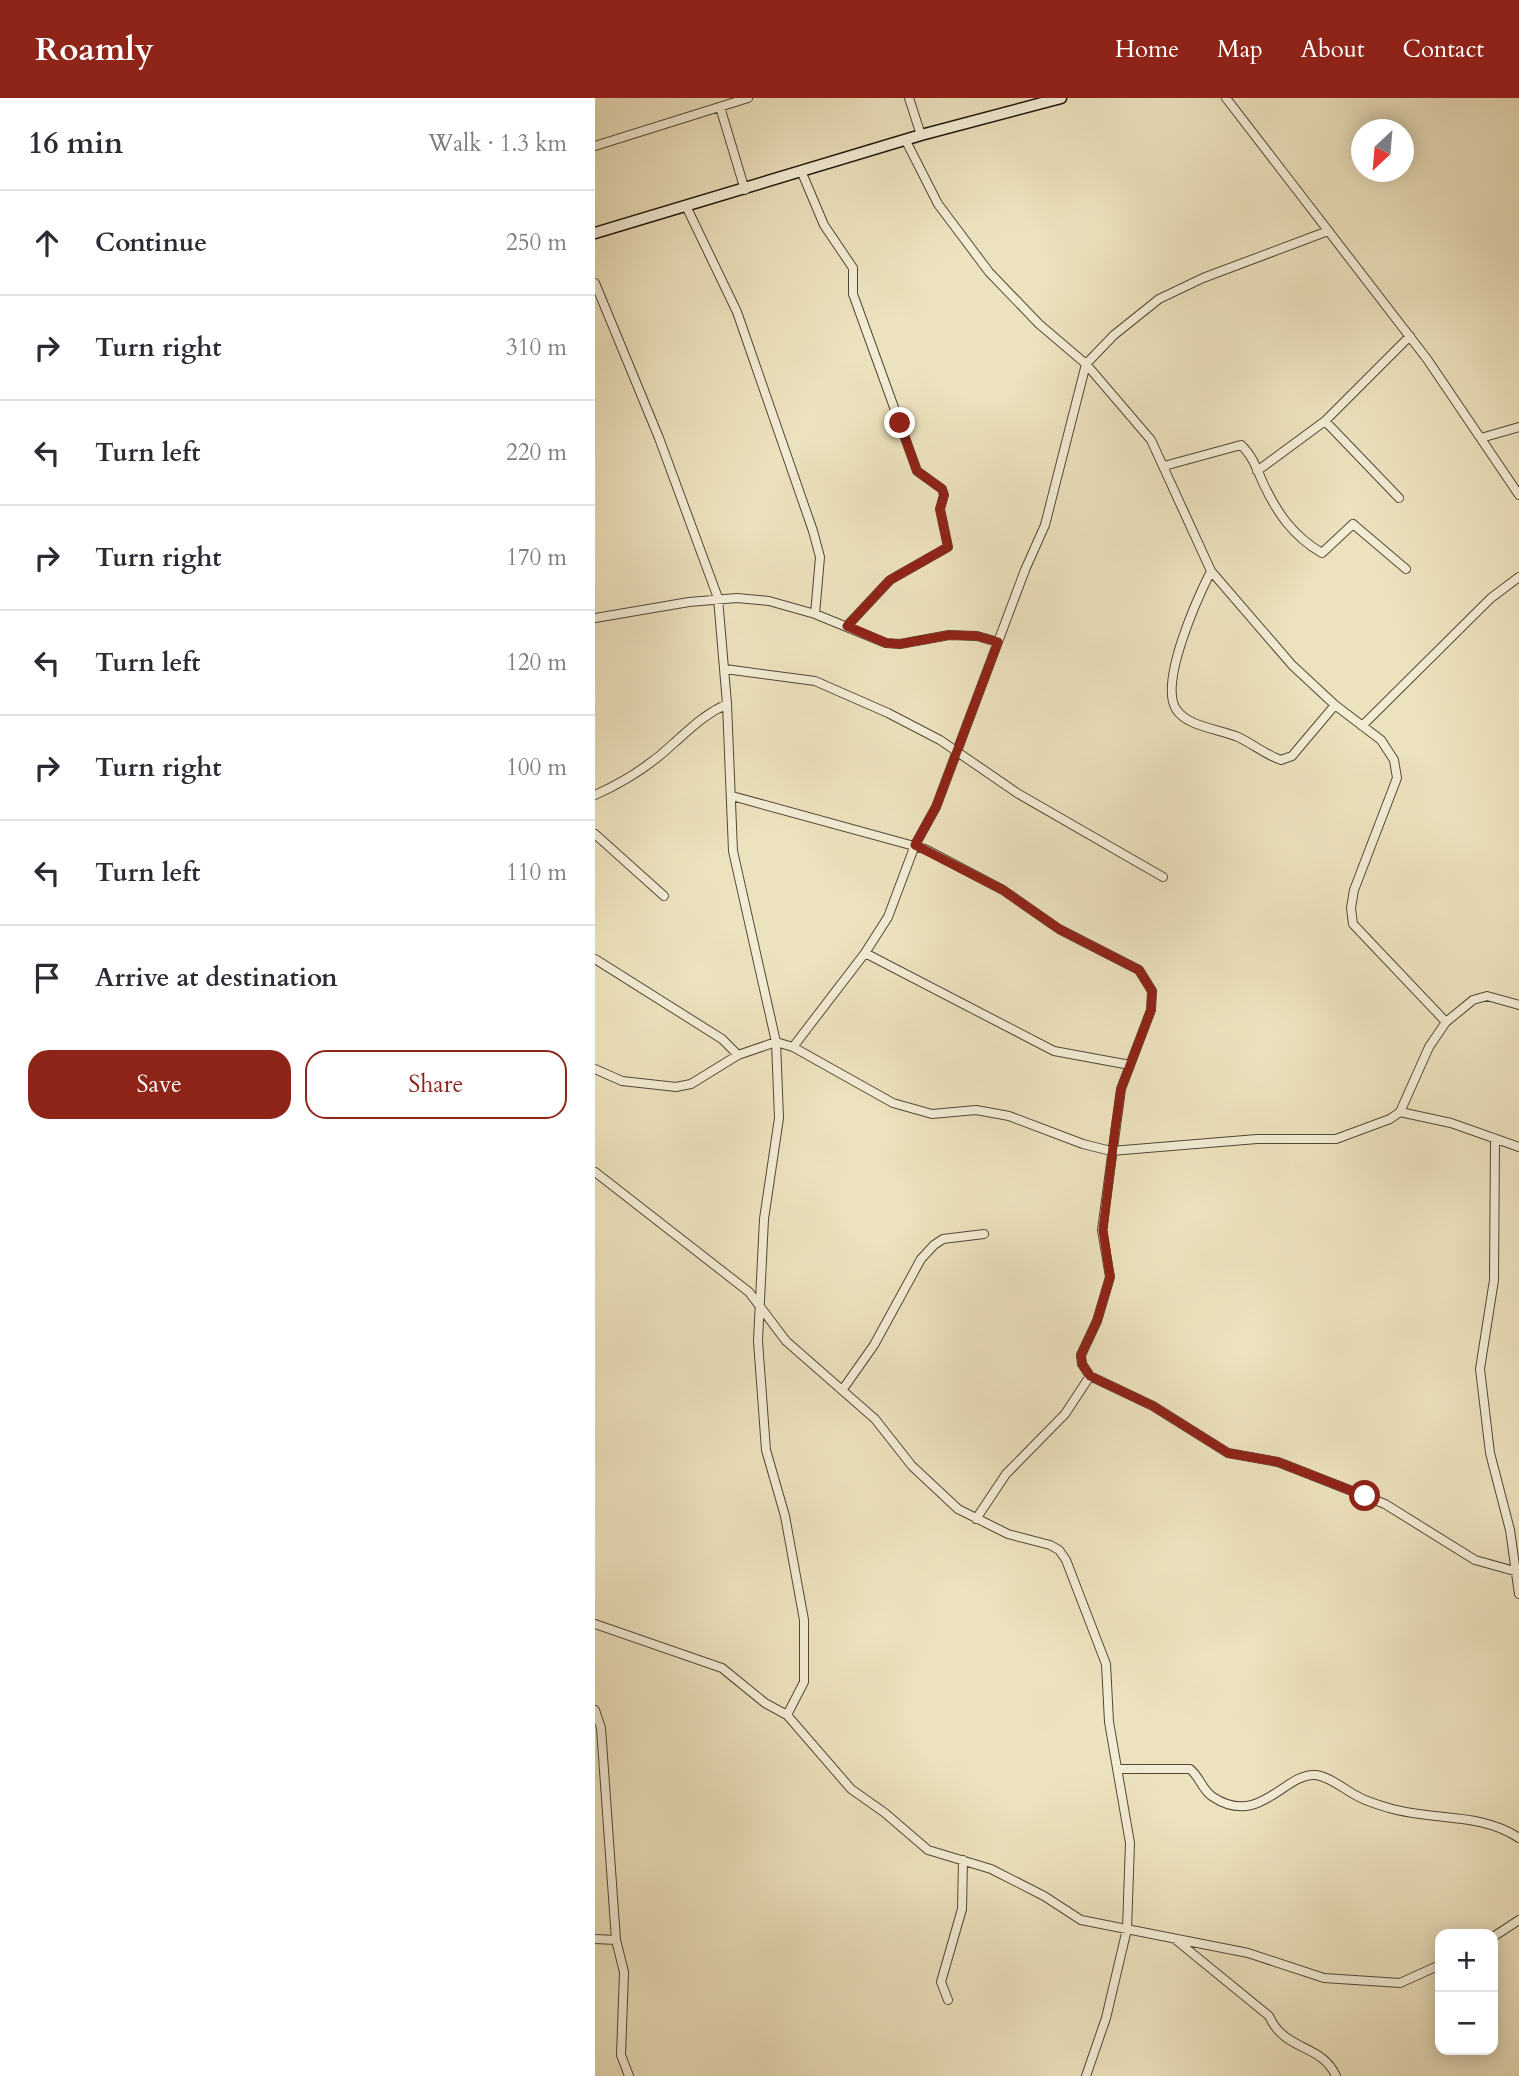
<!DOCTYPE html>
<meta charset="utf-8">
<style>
body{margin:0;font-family:Cardo,serif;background:#f7f7f7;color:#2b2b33}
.controls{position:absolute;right:21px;bottom:21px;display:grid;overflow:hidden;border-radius:14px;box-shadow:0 4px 18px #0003}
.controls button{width:63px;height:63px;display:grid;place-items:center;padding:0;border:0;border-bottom:2px solid #e1e1e2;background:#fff;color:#2b2b33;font:35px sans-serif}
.compass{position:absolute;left:756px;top:21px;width:63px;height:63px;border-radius:50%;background:#fff;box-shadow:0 4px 18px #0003;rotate:206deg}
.stop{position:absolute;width:21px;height:21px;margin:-16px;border:5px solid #8f2418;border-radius:50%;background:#fff}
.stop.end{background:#8f2418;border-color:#fff;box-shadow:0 2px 7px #0008}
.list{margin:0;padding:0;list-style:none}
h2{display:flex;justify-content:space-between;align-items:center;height:91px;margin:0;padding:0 28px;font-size:30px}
h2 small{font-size:23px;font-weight:400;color:#7c7c81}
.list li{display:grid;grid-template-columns:46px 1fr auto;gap:21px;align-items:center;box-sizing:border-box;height:105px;padding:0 28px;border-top:2px solid #e1e1e2}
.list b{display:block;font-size:26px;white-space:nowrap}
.list em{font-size:23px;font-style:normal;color:#7c7c81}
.actions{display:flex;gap:14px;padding:21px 28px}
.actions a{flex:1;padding:16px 0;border:2px solid #8f2418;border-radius:21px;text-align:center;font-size:24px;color:#8f2418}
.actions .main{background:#8f2418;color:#fff}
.icon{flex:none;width:38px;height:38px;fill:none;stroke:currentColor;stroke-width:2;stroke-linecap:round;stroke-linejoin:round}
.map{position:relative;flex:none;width:924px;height:1978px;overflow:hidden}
header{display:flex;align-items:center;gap:42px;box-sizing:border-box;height:98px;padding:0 35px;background:#8f2418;color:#fff}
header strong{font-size:33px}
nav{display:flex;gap:38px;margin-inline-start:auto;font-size:24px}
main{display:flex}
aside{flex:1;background:#fff}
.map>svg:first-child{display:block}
</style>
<header>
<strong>Roamly</strong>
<nav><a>Home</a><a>Map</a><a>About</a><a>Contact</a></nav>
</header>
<main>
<aside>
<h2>16 min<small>Walk · 1.3 km</small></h2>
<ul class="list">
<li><svg class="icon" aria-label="ahead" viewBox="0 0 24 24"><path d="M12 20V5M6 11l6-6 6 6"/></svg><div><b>Continue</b></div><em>250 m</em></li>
<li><svg class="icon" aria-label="right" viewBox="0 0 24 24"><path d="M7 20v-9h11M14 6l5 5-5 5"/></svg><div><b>Turn right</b></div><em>310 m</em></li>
<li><svg class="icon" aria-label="left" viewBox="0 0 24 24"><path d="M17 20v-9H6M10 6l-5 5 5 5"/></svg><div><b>Turn left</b></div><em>220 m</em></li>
<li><svg class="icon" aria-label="right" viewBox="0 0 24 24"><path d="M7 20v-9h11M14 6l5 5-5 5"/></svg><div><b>Turn right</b></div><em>170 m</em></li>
<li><svg class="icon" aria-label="left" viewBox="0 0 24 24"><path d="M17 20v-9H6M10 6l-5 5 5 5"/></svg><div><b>Turn left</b></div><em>120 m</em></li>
<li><svg class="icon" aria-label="right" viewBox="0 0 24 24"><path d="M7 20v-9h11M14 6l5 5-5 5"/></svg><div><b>Turn right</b></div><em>100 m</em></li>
<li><svg class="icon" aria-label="left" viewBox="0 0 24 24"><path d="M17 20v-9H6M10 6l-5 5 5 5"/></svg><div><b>Turn left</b></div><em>110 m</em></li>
<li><svg class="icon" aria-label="arrive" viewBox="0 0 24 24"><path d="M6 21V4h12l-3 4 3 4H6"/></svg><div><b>Arrive at destination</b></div></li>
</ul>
<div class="actions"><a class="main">Save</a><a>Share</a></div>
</aside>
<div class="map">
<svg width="924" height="1978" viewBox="0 0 924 1978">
<rect width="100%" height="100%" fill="#ede2be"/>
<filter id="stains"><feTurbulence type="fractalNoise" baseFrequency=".00286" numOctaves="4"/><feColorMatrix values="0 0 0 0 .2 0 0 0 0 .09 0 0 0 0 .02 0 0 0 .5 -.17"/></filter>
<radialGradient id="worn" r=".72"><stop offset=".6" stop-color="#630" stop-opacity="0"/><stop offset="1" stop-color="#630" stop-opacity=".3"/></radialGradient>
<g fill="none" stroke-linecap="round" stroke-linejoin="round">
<defs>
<path id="street" d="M314 0 326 37
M631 0 832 261 924 397
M125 9 150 92
M311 43 343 106 394 174 444 226 491 266 556 342 616 473 697 567 740 607 786 642 799 662 802 680 759 792 756 810 758 826 851 924
M0 48 153 0
M207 75 229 127 258 170V196L322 373 347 391 349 397 345 411 353 449 295 482 252 528
M91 108 142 214 218 433 225 459 220 516
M0 185 64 340 123 500 132 606 138 753 181 944 198 949 298 1005 337 1016 381 1012 414 1018 488 1046 516 1053 662 1041H741L795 1021 805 1014 834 949 851 924 878 902 892 898 924 907
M730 323 804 400
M886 340 924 329
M569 368 646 347C657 357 662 371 668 385 682 415 698 438 727 455L758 426 811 471
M662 373 730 323 815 238
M616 473C603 499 564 584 581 611 592 629 625 631 643 639 658 646 671 657 686 662L697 658 740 607
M0 520 94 504 142 500 174 503 220 516 291 545 305 546 354 537 382 538 403 544
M130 571 220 583 293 615 345 642 422 695 568 779
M767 628 896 500 924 479
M0 697C29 684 56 667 79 645 97 629 110 616 132 606
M137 698 330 751 408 792 464 831 544 872 557 893 556 912 526 991 507 1132 515 1179 502 1223 486 1257 487 1266 495 1278 558 1308 633 1355 683 1364 790 1406 880 1462 923 1474
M0 736 69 798
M270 855 459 953 535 967
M0 861 127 941 143 957
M198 949 270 855 293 819 320 747 341 709 430 472 450 427 491 266 519 237 564 201 608 180 733 133
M0 971 27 983 81 989 96 986 143 957 181 944 184 1020 169 1121 163 1243 171 1352 190 1418 209 1522V1584L192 1617
M805 1014 856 1025 924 1049
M900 1042 899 1182 885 1271 895 1355 915 1432 924 1496
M0 1074 154 1194 191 1243 280 1321 317 1368 363 1411 413 1436 455 1447 464 1452 471 1462 511 1566 514 1624 535 1745 532 1831 511 1920 491 1978
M248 1291 279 1247 326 1161 339 1147 348 1141 389 1136
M381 1421 411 1376 470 1316 495 1278
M0 1526 127 1570 170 1605 192 1617 256 1691 290 1715 333 1752 396 1771 449 1798 486 1822 653 1855 729 1880 805 1885 845 1867
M0 1612 6 1630 21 1842 29 1874 26 1957 34 1978
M523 1671H595C605 1679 607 1692 618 1699 665 1730 690 1674 721 1677 736 1679 751 1693 764 1699 773 1704 784 1707 794 1710 837 1723 886 1714 924 1740
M898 1839 924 1822
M0 1841 21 1842
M581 1842 674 1918C690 1954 726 1945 741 1978
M353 1902 346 1884 367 1811 368 1762"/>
<path id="secondary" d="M0 135 326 37 466 0"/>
</defs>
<use href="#street" stroke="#524837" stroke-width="10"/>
<use href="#secondary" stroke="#1e140a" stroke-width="13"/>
<use href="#street" stroke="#f3ecd5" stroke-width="8"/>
<use href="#secondary" stroke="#f3ecd5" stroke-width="10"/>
</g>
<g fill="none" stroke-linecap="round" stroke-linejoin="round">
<path stroke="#8f2418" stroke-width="9" d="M305 325 322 373 347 391 349 397 345 411 353 449 295 482 252 528 291 545 305 546 354 537 382 538 403 544 341 709 320 747 408 792 464 831 544 872 557 893 556 912 526 991 520 1032 508 1132 515 1179 502 1223 486 1257 487 1266 495 1278 558 1308 633 1355 683 1364 770 1398"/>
</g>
<rect width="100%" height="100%" filter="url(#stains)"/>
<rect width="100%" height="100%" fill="url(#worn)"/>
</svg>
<div class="controls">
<button>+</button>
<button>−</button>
</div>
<svg class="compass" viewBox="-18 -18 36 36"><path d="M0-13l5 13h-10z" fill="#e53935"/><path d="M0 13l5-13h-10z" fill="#7c7c81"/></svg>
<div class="stop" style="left:770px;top:1398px"></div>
<div class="stop end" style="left:305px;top:325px"></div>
</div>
</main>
